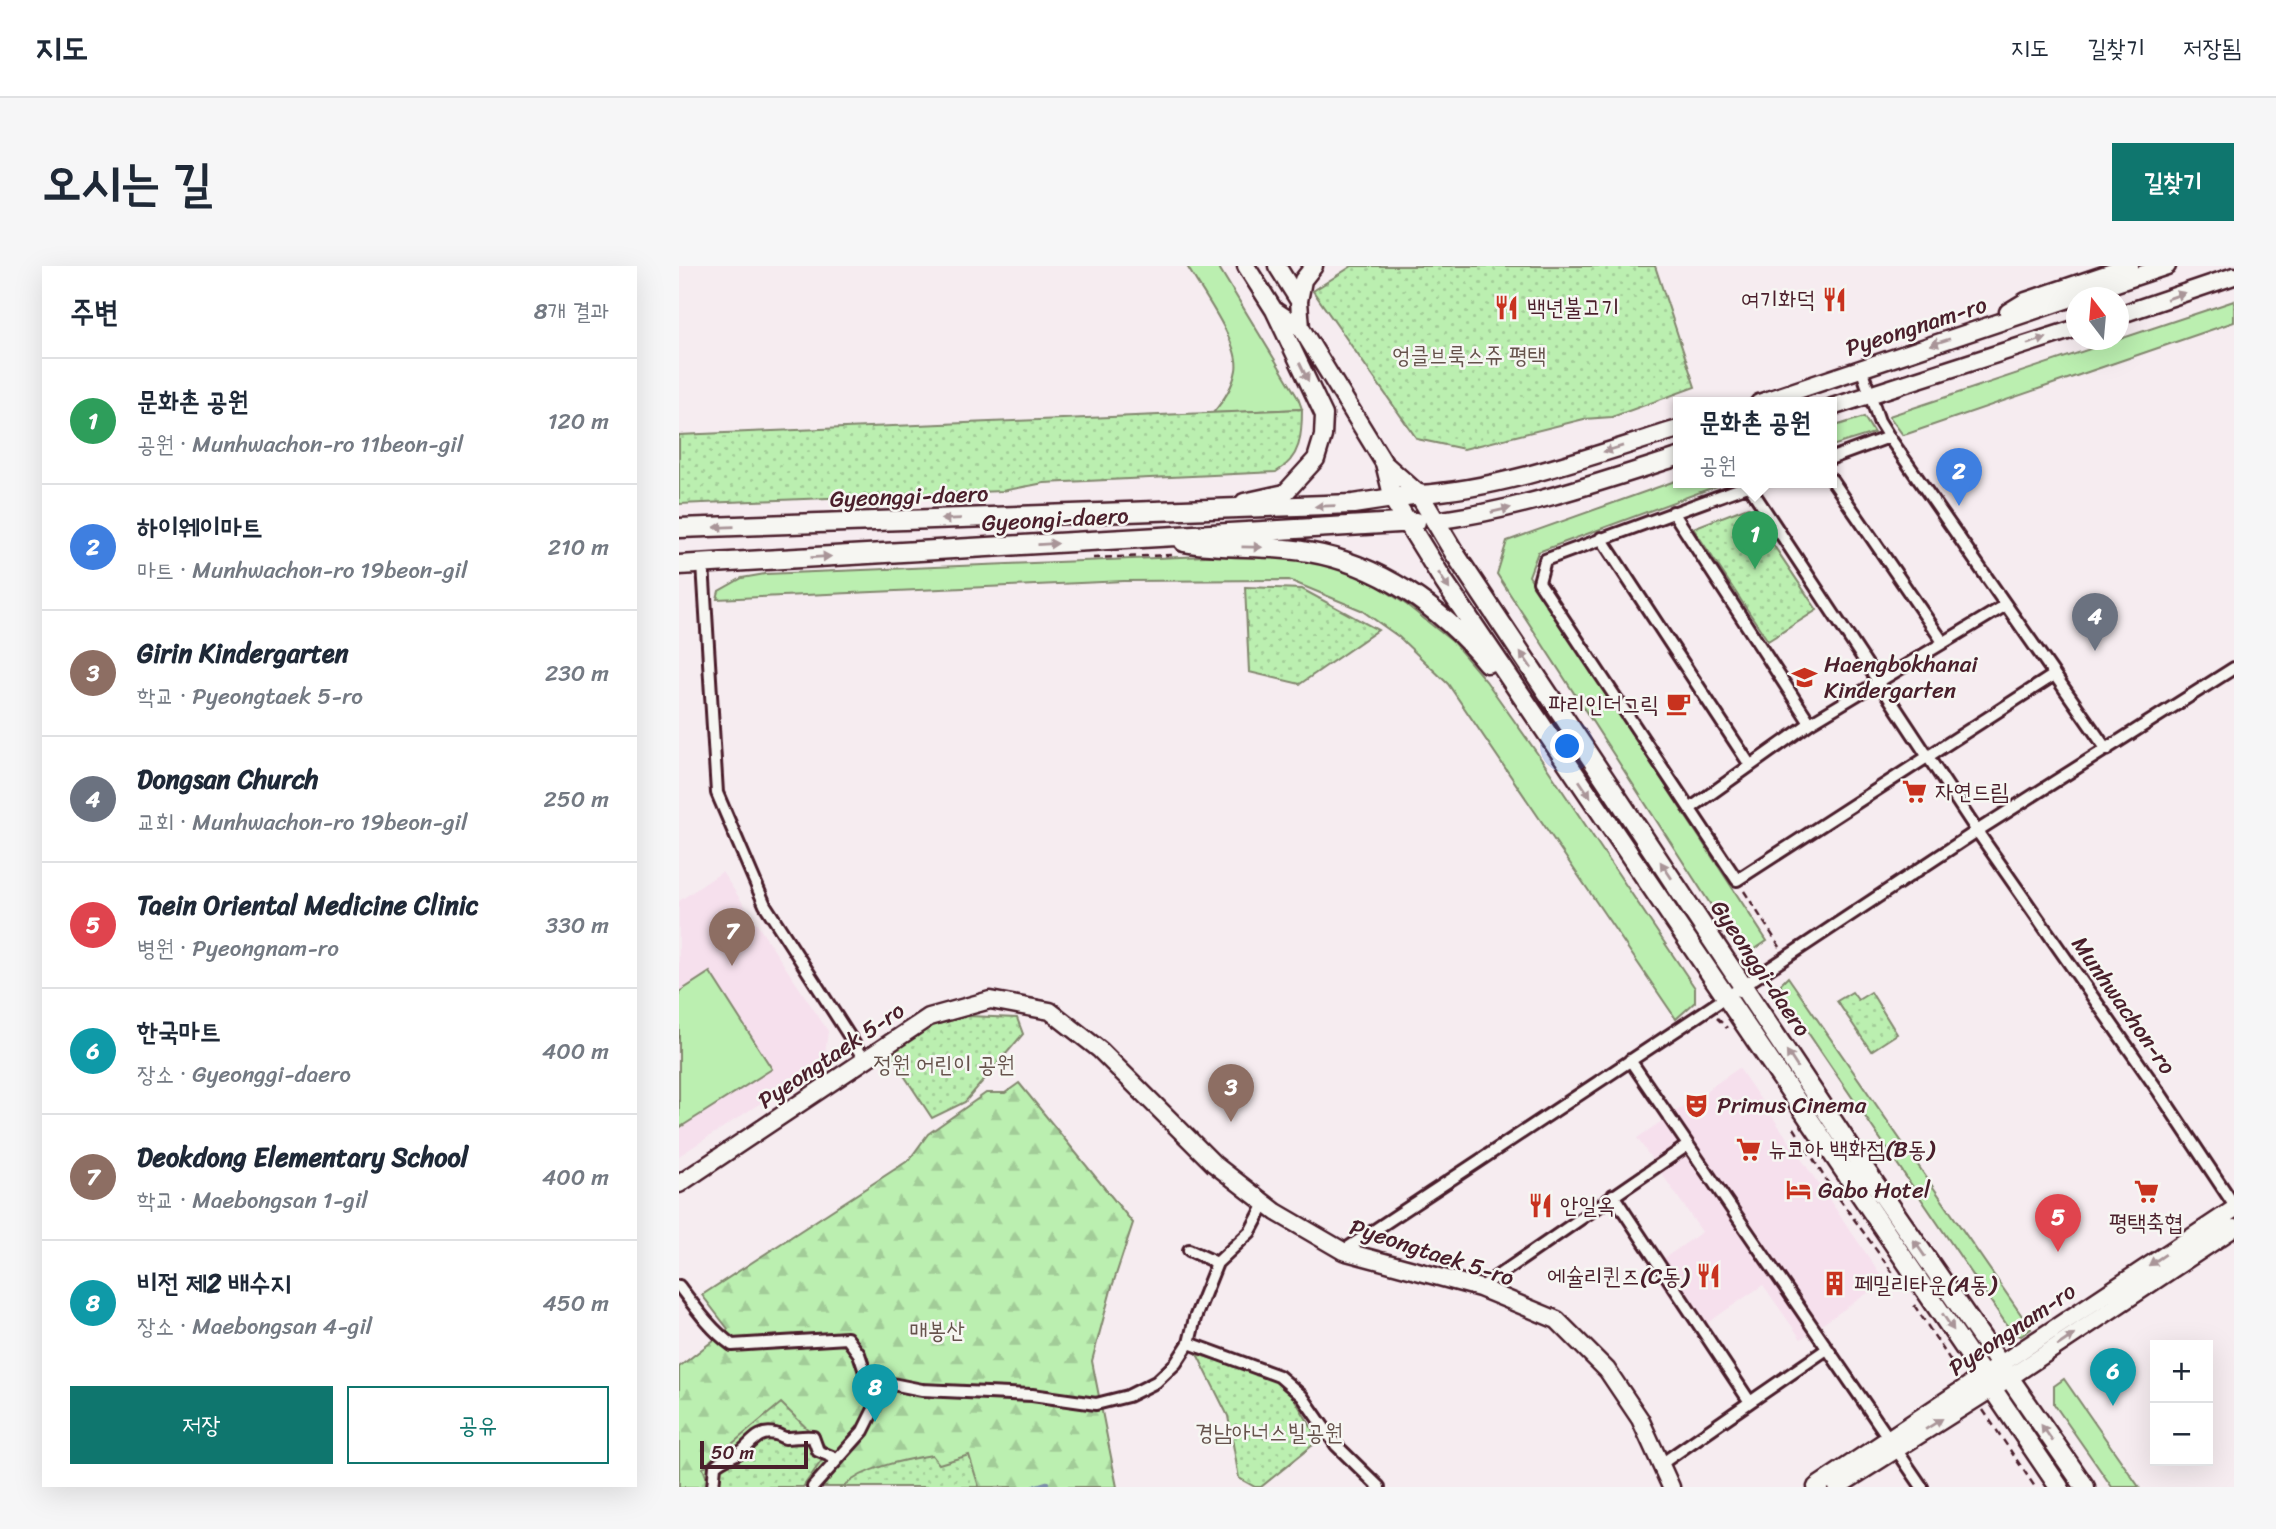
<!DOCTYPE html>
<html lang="ko">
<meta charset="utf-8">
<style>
body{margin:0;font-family:Sriracha,"Poor Story",sans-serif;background:#f6f6f7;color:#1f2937}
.controls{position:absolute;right:21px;bottom:21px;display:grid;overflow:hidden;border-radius:0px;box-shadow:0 7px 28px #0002}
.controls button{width:63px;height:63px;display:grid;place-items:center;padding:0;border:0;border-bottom:2px solid #e0e1e3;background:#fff;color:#1f2937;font:35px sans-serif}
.compass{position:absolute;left:1387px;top:21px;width:63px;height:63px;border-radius:50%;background:#fff;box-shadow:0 7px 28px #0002;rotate:344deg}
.scale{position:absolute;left:21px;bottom:18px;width:108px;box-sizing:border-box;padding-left:7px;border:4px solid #4a1f2b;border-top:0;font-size:19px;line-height:24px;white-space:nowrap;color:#4a1f2b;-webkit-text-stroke:5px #f6f6f2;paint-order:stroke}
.you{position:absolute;left:889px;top:481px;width:24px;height:24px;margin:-18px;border:5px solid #fff;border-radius:50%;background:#1a73e8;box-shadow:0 0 0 10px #1a73e833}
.badge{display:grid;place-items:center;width:46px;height:46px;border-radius:50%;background:#0f766e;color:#fff;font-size:23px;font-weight:700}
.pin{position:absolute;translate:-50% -58px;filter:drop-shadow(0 2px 4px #0008)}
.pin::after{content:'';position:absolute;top:37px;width:24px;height:21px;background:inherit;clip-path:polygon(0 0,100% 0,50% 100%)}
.popup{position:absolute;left:994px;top:131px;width:164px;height:91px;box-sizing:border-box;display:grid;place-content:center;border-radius:0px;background:#fff;filter:drop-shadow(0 2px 5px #0005);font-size:23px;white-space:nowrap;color:#747a83}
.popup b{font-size:26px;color:#1f2937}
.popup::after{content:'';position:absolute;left:50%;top:100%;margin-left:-14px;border:14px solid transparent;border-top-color:#fff}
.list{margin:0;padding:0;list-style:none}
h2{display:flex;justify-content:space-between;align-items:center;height:91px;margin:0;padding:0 28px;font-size:30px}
h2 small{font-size:23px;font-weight:400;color:#747a83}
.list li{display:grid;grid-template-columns:46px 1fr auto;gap:21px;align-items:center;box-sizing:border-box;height:126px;padding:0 28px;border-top:2px solid #e0e1e3}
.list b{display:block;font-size:26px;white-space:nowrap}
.list p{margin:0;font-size:23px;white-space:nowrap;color:#747a83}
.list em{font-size:23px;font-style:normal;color:#747a83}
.actions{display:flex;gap:14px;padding:21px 28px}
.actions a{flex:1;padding:16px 0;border:2px solid #0f766e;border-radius:0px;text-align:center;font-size:24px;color:#0f766e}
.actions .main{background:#0f766e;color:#fff}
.map{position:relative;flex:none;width:1555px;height:1221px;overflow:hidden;border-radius:0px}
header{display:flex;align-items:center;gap:42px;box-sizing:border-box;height:98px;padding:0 35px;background:#fff;border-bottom:2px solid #e0e1e3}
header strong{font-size:33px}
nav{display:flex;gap:38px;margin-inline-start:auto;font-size:24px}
.intro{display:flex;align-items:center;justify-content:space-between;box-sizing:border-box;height:168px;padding:0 42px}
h1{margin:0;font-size:49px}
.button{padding:18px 32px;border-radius:0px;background:#0f766e;color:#fff;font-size:24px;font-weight:700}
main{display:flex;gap:42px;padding:0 42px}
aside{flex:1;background:#fff;border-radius:0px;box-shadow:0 7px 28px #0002}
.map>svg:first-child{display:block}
</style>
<header>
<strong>지도</strong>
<nav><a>지도</a><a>길찾기</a><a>저장됨</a></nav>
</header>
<div class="intro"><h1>오시는 길</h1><a class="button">길찾기</a></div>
<main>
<aside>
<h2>주변<small>8개 결과</small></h2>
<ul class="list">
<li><span class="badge" style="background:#2e9e5b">1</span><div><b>문화촌 공원</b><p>공원 · Munhwachon-ro 11beon-gil</p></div><em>120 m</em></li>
<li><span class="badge" style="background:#3f7fe0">2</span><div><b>하이웨이마트</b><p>마트 · Munhwachon-ro 19beon-gil</p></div><em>210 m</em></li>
<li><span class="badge" style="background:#8d6e63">3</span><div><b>Girin Kindergarten</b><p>학교 · Pyeongtaek 5-ro</p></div><em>230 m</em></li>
<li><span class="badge" style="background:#6b7280">4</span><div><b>Dongsan Church</b><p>교회 · Munhwachon-ro 19beon-gil</p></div><em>250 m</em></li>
<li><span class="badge" style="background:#e0444e">5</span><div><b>Taein Oriental Medicine Clinic</b><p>병원 · Pyeongnam-ro</p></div><em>330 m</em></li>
<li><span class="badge" style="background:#0f9aa8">6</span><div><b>한국마트</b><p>장소 · Gyeonggi-daero</p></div><em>400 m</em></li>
<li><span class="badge" style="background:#8d6e63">7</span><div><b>Deokdong Elementary School</b><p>학교 · Maebongsan 1-gil</p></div><em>400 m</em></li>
<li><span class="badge" style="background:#0f9aa8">8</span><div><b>비전 제2 배수지</b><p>장소 · Maebongsan 4-gil</p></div><em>450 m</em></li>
</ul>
<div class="actions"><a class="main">저장</a><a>공유</a></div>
</aside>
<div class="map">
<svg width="1555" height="1221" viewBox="0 0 1555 1221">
<defs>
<pattern id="forest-firs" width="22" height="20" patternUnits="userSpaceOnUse" patternTransform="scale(1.75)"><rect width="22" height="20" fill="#bbefb0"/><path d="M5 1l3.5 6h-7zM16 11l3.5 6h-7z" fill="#a2cc98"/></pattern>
<pattern id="park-dots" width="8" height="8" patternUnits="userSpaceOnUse" patternTransform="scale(1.75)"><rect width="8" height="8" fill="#bbefb0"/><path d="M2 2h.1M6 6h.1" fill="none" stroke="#a2cc98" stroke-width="1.8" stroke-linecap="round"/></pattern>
</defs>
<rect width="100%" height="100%" fill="#f6ecf0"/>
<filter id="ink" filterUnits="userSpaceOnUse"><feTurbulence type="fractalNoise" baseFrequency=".0143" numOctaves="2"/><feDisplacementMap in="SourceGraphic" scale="14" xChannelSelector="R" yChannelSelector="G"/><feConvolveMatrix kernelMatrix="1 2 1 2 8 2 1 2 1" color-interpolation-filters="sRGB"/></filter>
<g filter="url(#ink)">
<path fill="#f6e0ed" d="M43 606 149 765 145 796 0 890V635Z
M1060 802 1206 1015 1122 1073 1084 1019 1015 1066 971 1002 1023 966 958 872Z"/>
<path fill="#bbefb0" stroke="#82876e" stroke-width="2" d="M508 0H539L619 132 623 143 534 147C545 134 554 121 557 104 562 78 521 23 508 0Z
M1555 35V56L1228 168 1224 169 1210 150Z
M1185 151 1195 167 1153 180V161Z
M999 214V217H1046L859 286 850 310 1088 675 1073 685 1061 684 818 308 828 275Z
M576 288 646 297 690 314 728 339 774 376 807 415 858 487 1016 722V736L997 753 769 418 720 371 682 344 610 314 445 315 38 333 40 325 63 312 86 308Z
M31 706 93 803 0 862V726Z
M1109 711 1352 1063 1342 1070 1334 1068 1102 727V718Z
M1385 1113 1460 1221H1433L1375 1138V1120Z"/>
<path fill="url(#forest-firs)" stroke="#82876e" stroke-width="2" d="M340 817 454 957 432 1024 413 1095 438 1221H0V1101L49 1063 23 1029 230 894 249 868 307 827H326Z"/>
<path fill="url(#park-dots)" stroke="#82876e" stroke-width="2" d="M673 0H976L1016 121 933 151 905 153 785 183 738 173 634 25Z
M623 143C623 169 622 192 597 206L365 217 323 225 0 238V169Z
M1069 241 1138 344 1089 375 1014 262Z
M566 321 623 323 699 364 621 418 570 406Z
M1173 726 1179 734 1192 726 1218 768 1192 785 1158 735Z
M289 750 338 752 344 768 286 836 253 852 209 785 249 761Z
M518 1088 598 1113 610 1124 640 1174 582 1221H576L560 1212 549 1150Z
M102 1137 150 1184 124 1221H31L24 1202Z
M253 1189 260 1198 290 1189 300 1221H164C186 1201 224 1194 253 1189Z"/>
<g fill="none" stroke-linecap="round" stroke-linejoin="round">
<path stroke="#7c8daa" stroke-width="4.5" d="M355 1221 368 1217"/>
<defs>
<path id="street" d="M1182 102 1200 155 1210 171 1428 484
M1153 192 1210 171
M1153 214 1264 376
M1076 217 866 294 860 316 1058 614 1375 409
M994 246 1131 457
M922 272 1071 499
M24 298 38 527 86 639 185 793
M1555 402 1298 565 1480 826 1555 939
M1012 542 1131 457 1327 339
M951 794 1243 1221
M934 929 1071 1136 982 1198
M510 984 538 997
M664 985 1298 565 1068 217
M0 1020C16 1041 31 1063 53 1079L168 1072 180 1088 197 1139 184 1165 134 1221
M801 1022 1009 879
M510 1077 600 1110 623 1130 657 1179 700 1221
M188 1113 243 1124 353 1129 417 1138 449 1130 477 1116 497 1097 510 1077 516 1052 538 997 571 966 586 938
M1071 1136 1148 1083
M34 1221 36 1200C44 1191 56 1191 64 1184 74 1175 81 1164 96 1168 100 1169 103 1171 106 1172 115 1172 124 1170 134 1171L139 1185 158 1193"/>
<path id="secondary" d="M567 0 595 44 622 62 705 197 714 233
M598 0 620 35 622 62
M620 35 624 14 635 0
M1329 46 1347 35 1451 0
M1440 49 1555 10
M1080 137 1488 0
M1153 141 1398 62
M705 197 740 228C824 223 918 188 999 163
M565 236 606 227 637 193 644 170 645 149 595 44
M755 255C839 244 919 217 999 191
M0 918 250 751 311 734 371 745 421 784 535 898 597 946 664 985 801 1022 878 1054 928 1104 961 1153 992 1221
M1137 1221 1555 943
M1158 1221 1330 1112 1555 962"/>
<path id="primary" d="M714 233 766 317 1380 1221
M0 262 674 238 740 228 776 288 1185 902 1406 1221
M505 276C546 284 588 278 629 286 700 298 762 341 808 397
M0 299 737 256"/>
</defs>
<use href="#street" stroke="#4a1f2b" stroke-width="16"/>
<use href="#secondary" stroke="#4a1f2b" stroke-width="21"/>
<use href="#primary" stroke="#4a1f2b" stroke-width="23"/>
<path stroke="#4a1f2b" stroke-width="2.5" stroke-dasharray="7 5" stroke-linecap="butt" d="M414 292 495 289
M1065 625 1101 681
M1038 752 1048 762
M1115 862 1149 917 1216 1010
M1235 1039 1281 1109
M1304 1144 1356 1221"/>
<use href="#street" stroke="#f6f6f2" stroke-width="10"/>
<use href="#secondary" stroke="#f6f6f2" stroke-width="16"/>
<use href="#primary" stroke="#f6f6f2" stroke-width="18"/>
</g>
<defs><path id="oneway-solid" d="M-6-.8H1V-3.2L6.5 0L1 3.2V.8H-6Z" transform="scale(1.75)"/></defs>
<g fill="#a99598">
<use href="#oneway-solid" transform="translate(1497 30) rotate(-19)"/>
<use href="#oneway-solid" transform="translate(1358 75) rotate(-18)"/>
<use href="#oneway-solid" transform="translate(1261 76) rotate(162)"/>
<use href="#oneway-solid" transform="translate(625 106) rotate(64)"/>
<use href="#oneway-solid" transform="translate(934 183) rotate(163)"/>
<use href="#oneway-solid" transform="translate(646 240) rotate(178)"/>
<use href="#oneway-solid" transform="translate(822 244) rotate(-13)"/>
<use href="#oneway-solid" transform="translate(272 253) rotate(178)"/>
<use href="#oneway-solid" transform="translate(45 261) rotate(178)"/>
<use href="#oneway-solid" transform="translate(369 278) rotate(-3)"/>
<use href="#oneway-solid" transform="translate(573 281) rotate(1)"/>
<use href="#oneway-solid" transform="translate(142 291) rotate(-3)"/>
<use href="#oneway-solid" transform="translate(765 315) rotate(57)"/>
<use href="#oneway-solid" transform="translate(847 394) rotate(-124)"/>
<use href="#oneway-solid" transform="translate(906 523) rotate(56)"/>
<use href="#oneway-solid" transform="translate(987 604) rotate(-124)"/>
<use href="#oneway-solid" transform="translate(1113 793) rotate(-123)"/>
<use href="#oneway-solid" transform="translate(1240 982) rotate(-125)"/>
<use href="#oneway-solid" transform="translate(1478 994) rotate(146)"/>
<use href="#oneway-solid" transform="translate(1269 1056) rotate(56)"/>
<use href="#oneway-solid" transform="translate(1387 1074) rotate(-34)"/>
<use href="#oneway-solid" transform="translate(1255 1158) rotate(-32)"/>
<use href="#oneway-solid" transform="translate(1368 1167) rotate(-125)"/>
</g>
</g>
<defs>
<symbol id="restaurant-bare" viewBox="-9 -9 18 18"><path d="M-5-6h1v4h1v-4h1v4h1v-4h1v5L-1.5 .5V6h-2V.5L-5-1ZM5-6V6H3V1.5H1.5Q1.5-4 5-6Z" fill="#c8321e" stroke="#f6f6f2" stroke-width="2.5" paint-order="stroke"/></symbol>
<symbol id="school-bare" viewBox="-9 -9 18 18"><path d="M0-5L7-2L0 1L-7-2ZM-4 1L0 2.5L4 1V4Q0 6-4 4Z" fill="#c8321e" stroke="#f6f6f2" stroke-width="2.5" paint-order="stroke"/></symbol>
<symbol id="cafe-bare" viewBox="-9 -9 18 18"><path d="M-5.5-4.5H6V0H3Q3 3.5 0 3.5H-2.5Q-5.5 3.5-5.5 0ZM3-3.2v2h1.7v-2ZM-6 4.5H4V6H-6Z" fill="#c8321e" stroke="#f6f6f2" stroke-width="2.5" paint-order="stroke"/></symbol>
<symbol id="supermarket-bare" viewBox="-9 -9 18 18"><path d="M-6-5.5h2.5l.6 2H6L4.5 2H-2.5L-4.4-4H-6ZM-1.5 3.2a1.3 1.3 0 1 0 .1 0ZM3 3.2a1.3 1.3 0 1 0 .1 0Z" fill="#c8321e" stroke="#f6f6f2" stroke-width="2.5" paint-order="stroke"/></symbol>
<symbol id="theatre-bare" viewBox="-9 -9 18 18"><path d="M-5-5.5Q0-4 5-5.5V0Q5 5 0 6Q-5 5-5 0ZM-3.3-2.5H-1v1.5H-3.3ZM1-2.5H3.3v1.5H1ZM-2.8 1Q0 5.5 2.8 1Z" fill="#c8321e" stroke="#f6f6f2" stroke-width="2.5" paint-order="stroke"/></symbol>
<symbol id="hotel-bare" viewBox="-9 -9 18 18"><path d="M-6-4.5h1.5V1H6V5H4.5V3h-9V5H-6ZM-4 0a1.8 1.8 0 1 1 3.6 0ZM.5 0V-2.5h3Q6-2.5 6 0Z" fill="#c8321e" stroke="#f6f6f2" stroke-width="2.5" paint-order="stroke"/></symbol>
<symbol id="building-bare" viewBox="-9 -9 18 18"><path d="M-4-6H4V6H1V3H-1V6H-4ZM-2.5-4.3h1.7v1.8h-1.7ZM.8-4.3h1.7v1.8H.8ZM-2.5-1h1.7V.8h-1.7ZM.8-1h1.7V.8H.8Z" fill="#c8321e" stroke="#f6f6f2" stroke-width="2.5" paint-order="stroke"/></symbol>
</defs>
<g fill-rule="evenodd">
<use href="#restaurant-bare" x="1138" y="16" width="35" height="35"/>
<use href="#restaurant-bare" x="810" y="24" width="35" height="35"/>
<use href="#school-bare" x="1108" y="394" width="35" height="35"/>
<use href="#cafe-bare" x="982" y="420" width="35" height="35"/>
<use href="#supermarket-bare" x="1218" y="508" width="35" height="35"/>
<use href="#theatre-bare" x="1000" y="822" width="35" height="35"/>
<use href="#supermarket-bare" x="1052" y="866" width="35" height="35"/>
<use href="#hotel-bare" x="1102" y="906" width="35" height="35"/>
<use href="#supermarket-bare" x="1450" y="908" width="35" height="35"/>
<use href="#restaurant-bare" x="844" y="922" width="35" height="35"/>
<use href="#restaurant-bare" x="1012" y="992" width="35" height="35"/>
<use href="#building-bare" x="1138" y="1000" width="35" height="35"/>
</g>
<g text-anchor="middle" stroke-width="5" stroke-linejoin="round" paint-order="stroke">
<g font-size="23" fill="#4a1f2b" stroke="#f6f6f2" text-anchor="start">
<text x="1136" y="41" text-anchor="end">여기화덕</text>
<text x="848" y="49">백년불고기</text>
<text x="1145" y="406">Haengbokhanai<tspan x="1145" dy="26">Kindergarten</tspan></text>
<text x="980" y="446" text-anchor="end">파리인더그릭</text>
<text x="1256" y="533">자연드림</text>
<text x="1038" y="847">Primus Cinema</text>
<text x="1089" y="891">뉴코아 백화점(B동)</text>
<text x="1139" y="932">Gabo Hotel</text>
<text x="881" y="947">안일옥</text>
<text x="1467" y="964" text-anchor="middle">평택축협</text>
<text x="1010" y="1018" text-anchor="end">에슐리퀸즈(C동)</text>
<text x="1175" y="1026">페밀리타운(A동)</text>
</g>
<g font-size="23" fill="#4a1f2b" stroke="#f6f6f2">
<text transform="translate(1237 60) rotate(-18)" y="8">Pyeongnam-ro</text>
<text transform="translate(230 230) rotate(-2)" y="8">Gyeonggi-daero</text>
<text transform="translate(376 253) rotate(-3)" y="8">Gyeongi-daero</text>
<text transform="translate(1082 702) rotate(56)" y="8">Gyeonggi-daero</text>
<text transform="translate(1445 739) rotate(55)" y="8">Munhwachon-ro</text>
<text transform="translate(152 789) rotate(-34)" y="8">Pyeongtaek 5-ro</text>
<text transform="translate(753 986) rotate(18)" y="8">Pyeongtaek 5-ro</text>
<text transform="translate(1333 1063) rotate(-34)" y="8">Pyeongnam-ro</text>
</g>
<g font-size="23" fill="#66534c" stroke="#f6f6f2">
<text x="790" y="97">엉클브룩스쥬 평택</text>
<text x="265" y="806">정원 어린이 공원</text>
<text x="258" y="1072">매봉산</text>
<text x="590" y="1174">경남아너스빌공원</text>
</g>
</g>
</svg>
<div class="controls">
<button>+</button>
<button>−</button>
</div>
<svg class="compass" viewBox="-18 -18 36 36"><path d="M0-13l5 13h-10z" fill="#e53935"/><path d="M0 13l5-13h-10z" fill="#747a83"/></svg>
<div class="scale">50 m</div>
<div class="you"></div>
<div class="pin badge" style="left:1076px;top:303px;background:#2e9e5b">1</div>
<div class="popup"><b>문화촌 공원</b>공원</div>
<div class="pin badge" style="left:1280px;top:240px;background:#3f7fe0">2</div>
<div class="pin badge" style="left:552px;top:856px;background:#8d6e63">3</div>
<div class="pin badge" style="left:1416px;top:385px;background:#6b7280">4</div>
<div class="pin badge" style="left:1379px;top:986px;background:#e0444e">5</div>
<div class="pin badge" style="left:1434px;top:1140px;background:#0f9aa8">6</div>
<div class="pin badge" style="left:53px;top:700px;background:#8d6e63">7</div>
<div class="pin badge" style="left:196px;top:1156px;background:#0f9aa8">8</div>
</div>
</main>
